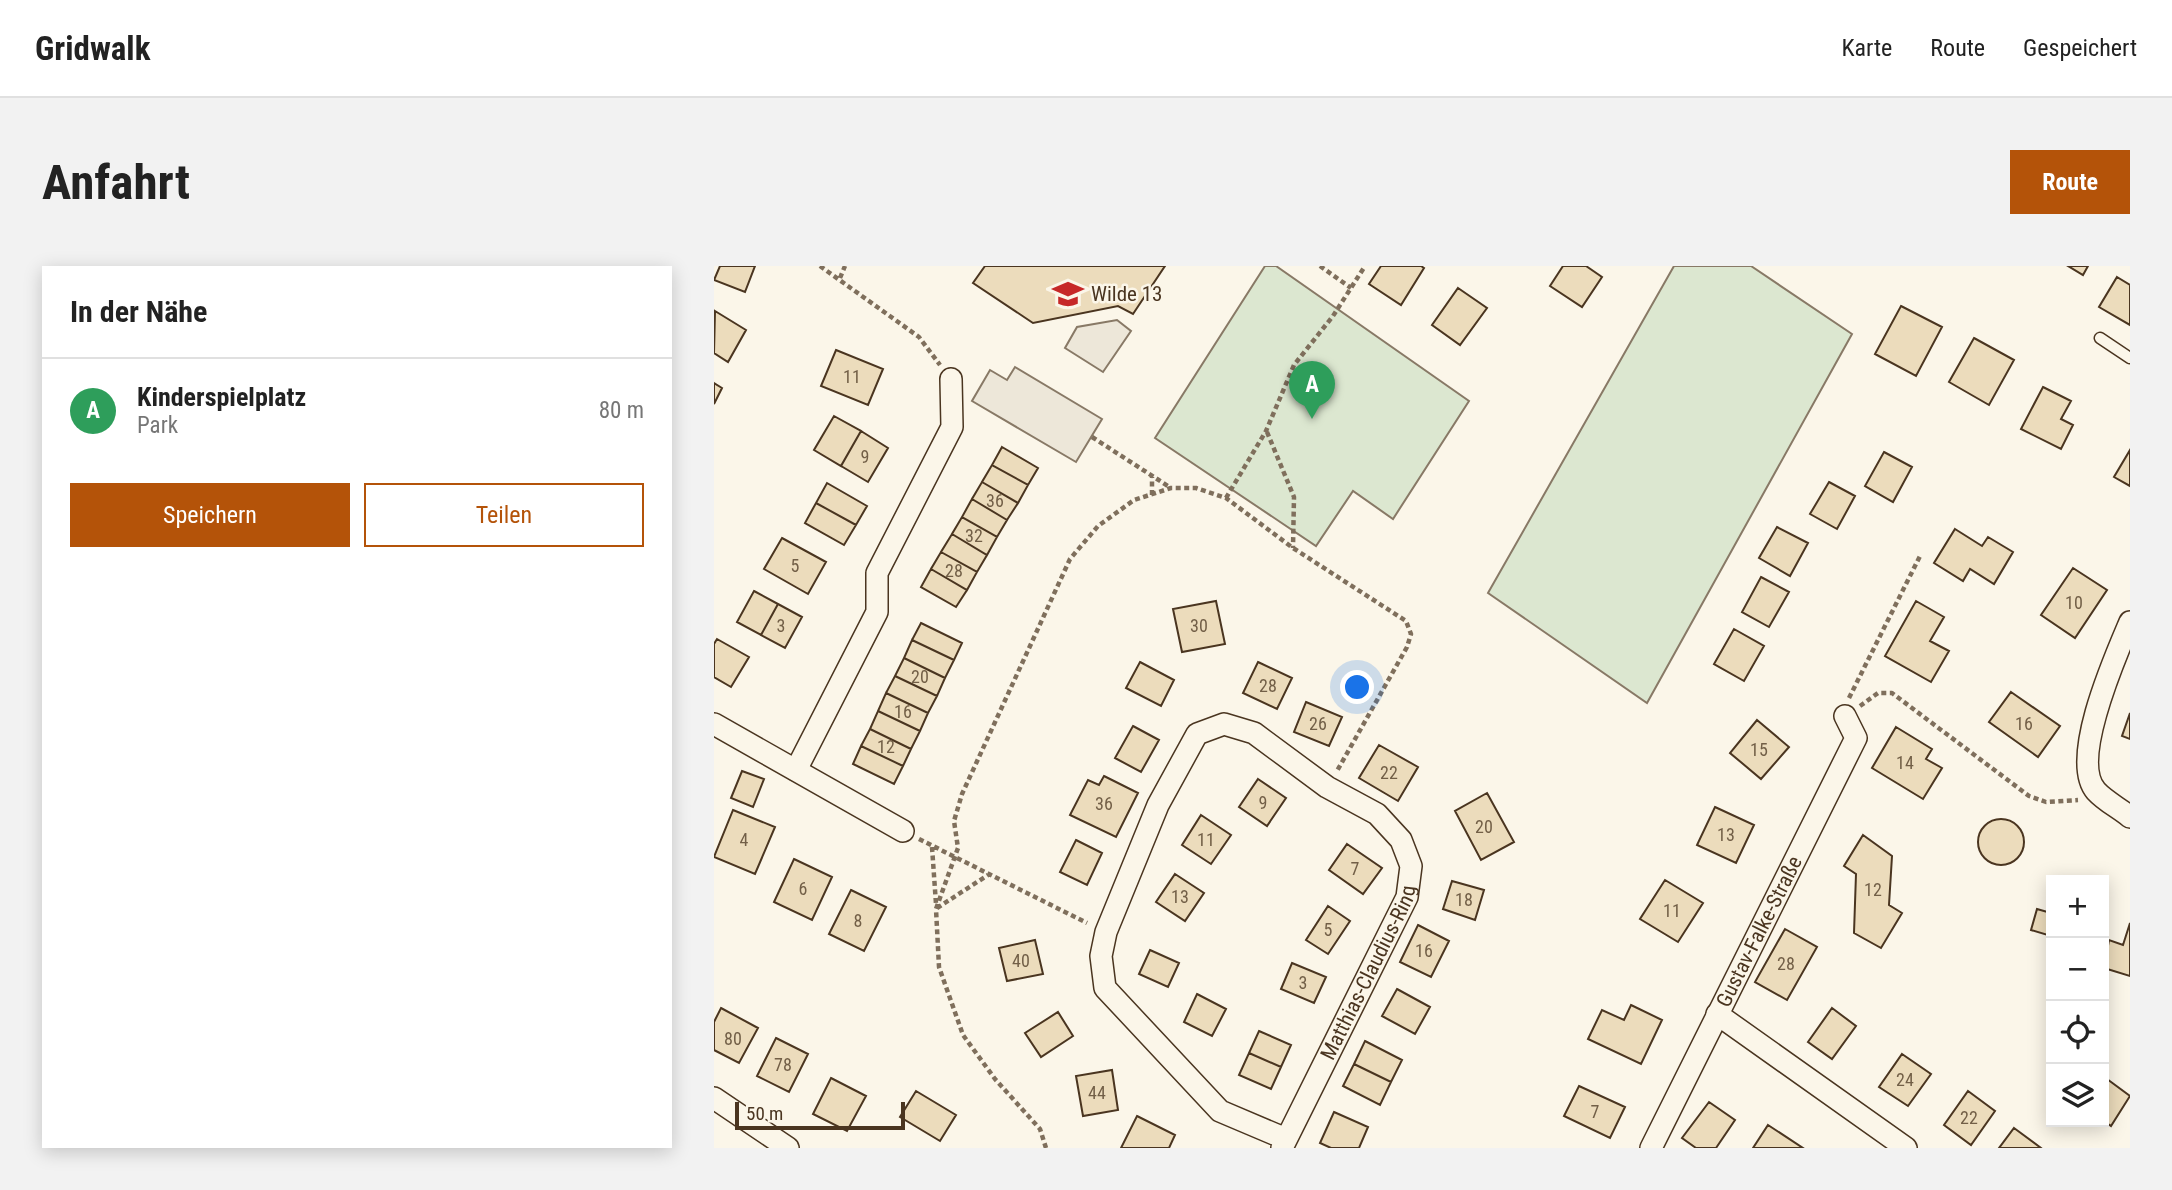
<!DOCTYPE html>
<html lang="de">
<meta charset="utf-8">
<style>
body{margin:0;font-family:"Roboto Condensed",sans-serif;background:#f2f2f2;color:#222}
.controls{position:absolute;right:21px;bottom:21px;display:grid;overflow:hidden;border-radius:0px;box-shadow:0 4px 18px #0003}
.controls button{width:63px;height:63px;display:grid;place-items:center;padding:0;border:0;border-bottom:2px solid #e0e0e0;background:#fff;color:#222;font:35px sans-serif}
.scale{position:absolute;left:21px;bottom:18px;width:170px;box-sizing:border-box;padding-left:7px;border:4px solid #4a3520;border-top:0;font-size:19px;line-height:24px;white-space:nowrap;color:#4a3520;-webkit-text-stroke:5px #fbf6e9;paint-order:stroke}
.you{position:absolute;left:644px;top:422px;width:24px;height:24px;margin:-18px;border:5px solid #fff;border-radius:50%;background:#1a73e8;box-shadow:0 0 0 10px #1a73e833}
.badge{display:grid;place-items:center;width:46px;height:46px;border-radius:50%;background:#b45309;color:#fff;font-size:23px;font-weight:700}
.pin{position:absolute;translate:-50% -58px;filter:drop-shadow(0 2px 4px #0008)}
.pin::after{content:'';position:absolute;top:37px;width:24px;height:21px;background:inherit;clip-path:polygon(0 0,100% 0,50% 100%)}
.list{margin:0;padding:0;list-style:none}
h2{display:flex;justify-content:space-between;align-items:center;height:91px;margin:0;padding:0 28px;font-size:30px}
h2 small{font-size:23px;font-weight:400;color:#767676}
.list li{display:grid;grid-template-columns:46px 1fr auto;gap:21px;align-items:center;box-sizing:border-box;height:105px;padding:0 28px;border-top:2px solid #e0e0e0}
.list b{display:block;font-size:26px;white-space:nowrap}
.list p{margin:0;font-size:23px;white-space:nowrap;color:#767676}
.list em{font-size:23px;font-style:normal;color:#767676}
.actions{display:flex;gap:14px;padding:21px 28px}
.actions a{flex:1;padding:16px 0;border:2px solid #b45309;border-radius:0px;text-align:center;font-size:24px;color:#b45309}
.actions .main{background:#b45309;color:#fff}
.icon{flex:none;width:38px;height:38px;fill:none;stroke:currentColor;stroke-width:2;stroke-linecap:round;stroke-linejoin:round}
.map{position:relative;flex:none;width:1416px;height:882px;overflow:hidden;border-radius:0px}
header{display:flex;align-items:center;gap:42px;box-sizing:border-box;height:98px;padding:0 35px;background:#fff;border-bottom:2px solid #e0e0e0}
header strong{font-size:33px}
nav{display:flex;gap:38px;margin-inline-start:auto;font-size:24px}
.intro{display:flex;align-items:center;justify-content:space-between;box-sizing:border-box;height:168px;padding:0 42px}
h1{margin:0;font-size:49px}
.button{padding:18px 32px;border-radius:0px;background:#b45309;color:#fff;font-size:24px;font-weight:700}
main{display:flex;gap:42px;padding:0 42px}
aside{flex:1;background:#fff;border-radius:0px;box-shadow:0 4px 18px #0003}
.map>svg:first-child{display:block}
</style>
<header>
<strong>Gridwalk</strong>
<nav><a>Karte</a><a>Route</a><a>Gespeichert</a></nav>
</header>
<div class="intro"><h1>Anfahrt</h1><a class="button">Route</a></div>
<main>
<aside>
<h2>In der Nähe<small></small></h2>
<ul class="list">
<li><span class="badge" style="background:#2e9e5b">A</span><div><b>Kinderspielplatz</b><p>Park</p></div><em>80 m</em></li>
</ul>
<div class="actions"><a class="main">Speichern</a><a>Teilen</a></div>
</aside>
<div class="map">
<svg width="1416" height="882" viewBox="0 0 1416 882">
<rect width="100%" height="100%" fill="#fbf6e9"/>
<path fill="#dce7d0" stroke="#887966" stroke-width="2" d="M551 0H562L755 135 679 253 639 225 602 280 441 172Z
M960 0H1037L1138 68 933 437 774 327Z"/>
<path fill="#ede7d9" stroke="#887966" stroke-width="2" d="M403 54 417 65 389 106 351 82 363 61Z
M301 101 388 153 362 196 258 135 276 104 293 114Z"/>
<path fill="#ecdcbc" stroke="#4a3520" stroke-width="2" d="M6 0H41L31 26 0 14Z
M271 0H451L419 48 404 40 319 57 259 17Z
M667 0H707L710 2 687 39 655 18Z
M849 0H872L888 11 868 41 836 20Z
M1354 0H1374L1369 9Z
M1403 11 1416 19V59L1385 41Z
M744 22 773 42 746 79 718 59Z
M1187 40 1228 61 1202 110 1161 88Z
M1 45 32 64 14 96 0 87Z
M1260 72 1300 94 1275 139 1235 116Z
M122 84 169 103 154 139 107 120Z
M0 117 8 122 0 138Z
M1329 121 1357 135 1347 153 1359 159 1347 183 1307 163Z
M120 150 147 165 127 200 100 184Z
M147 165 174 182 154 216 127 200Z
M288 181 324 202 314 219 278 199Z
M1416 184V220L1400 211Z
M1170 186 1198 201 1179 236 1151 220Z
M278 199 314 219 304 237 268 216Z
M268 216 304 237 293 254 258 233Z
M1115 216 1141 230 1123 263 1096 248Z
M113 217 153 240 142 259 102 237Z
M258 233 293 254 283 271 248 251Z
M102 237 142 259 130 279 91 257Z
M248 251 283 271 273 289 238 268Z
M1063 261 1094 277 1076 310 1045 292Z
M1241 263 1268 280 1274 271 1299 286 1280 318 1256 303 1249 315 1220 297Z
M238 268 273 289 263 306 227 286Z
M68 272 112 296 94 328 50 303Z
M227 286 263 306 253 324 217 303Z
M1359 302 1393 324 1361 372 1327 349Z
M217 303 253 324 242 341 207 321Z
M1047 311 1075 326 1055 361 1028 346Z
M40 325 64 338 47 369 23 356Z
M502 335 511 378 468 386 459 343Z
M1202 335 1230 351 1216 375 1235 385 1217 416 1171 390Z
M64 338 88 351 71 382 47 369Z
M207 357 248 377 240 394 198 374Z
M1020 363 1050 380 1030 415 1000 398Z
M3 373 35 391 17 421 0 411V378Z
M198 374 240 394 231 412 190 392Z
M190 392 231 412 223 430 181 410Z
M426 396 460 414 447 440 412 422Z
M544 396 578 412 563 443 529 427Z
M181 410 223 430 214 447 172 427Z
M1297 426 1346 460 1324 491 1275 456Z
M172 427 214 447 206 465 164 445Z
M592 436 628 451 615 480 580 466Z
M164 445 206 465 197 483 156 463Z
M1416 447V473L1408 470Z
M1043 454 1075 481 1047 513 1016 487Z
M419 460 445 474 427 506 401 492Z
M1182 461 1218 483 1212 493 1228 502 1209 533 1158 502Z
M156 463 197 483 189 500 147 480Z
M665 479 704 501 684 535 645 512Z
M147 480 189 500 180 518 139 498Z
M28 505 50 513 39 541 17 532Z
M390 510 424 527 402 571 356 549 374 514 385 519Z
M544 513 572 532 553 560 525 541Z
M773 527 800 576 767 594 741 545Z
M1001 541 1040 559 1022 597 983 579Z
M19 544 61 561 41 608 0 591Z
M487 549 517 569 497 598 468 579Z
M1264 576a23 23 0 1 1 46 0a23 23 0 1 1-46 0Z
M1149 569 1178 590 1175 639 1188 647 1167 682 1140 667 1142 608 1130 600Z
M362 574 388 587 373 619 346 606Z
M633 578 668 602 649 628 615 604Z
M80 593 118 611 98 654 60 636Z
M461 608 490 627 471 655 442 636Z
M951 614 989 637 964 676 926 653Z
M738 615 770 624 761 654 729 643Z
M137 624 172 641 150 685 115 668Z
M614 640 636 655 614 688 592 674Z
M1323 643 1337 647V670L1317 664Z
M1416 657V710L1390 702 1395 674 1409 679Z
M704 659 735 675 717 711 686 696Z
M1071 663 1103 681 1073 734 1041 716Z
M321 674 329 708 293 715 285 682Z
M436 684 465 697 454 721 425 708Z
M578 697 612 711 600 737 567 723Z
M683 723 716 741 701 768 668 750Z
M483 728 512 743 498 770 470 756Z
M917 739 948 754 927 798 874 773 888 744 910 754Z
M7 742 44 762 25 797 0 784V756Z
M1118 742 1142 760 1118 793 1094 776Z
M344 746 359 770 327 791 311 767Z
M545 765 577 779 567 801 535 787Z
M62 772 94 788 75 826 43 810Z
M651 775 688 794 677 816 640 798Z
M535 787 567 801 557 823 525 809Z
M1188 788 1217 808 1194 840 1165 821Z
M640 798 677 816 666 839 629 820Z
M398 804 404 844 369 850 362 810Z
M117 812 152 830 133 865 99 848Z
M1393 813 1416 830 1397 860 1390 855V817Z
M865 820 911 841 896 872 850 850Z
M202 825 242 849 226 875 186 851Z
M1254 825 1281 845 1257 879 1230 859Z
M995 836 1021 854 1002 882H982L968 872Z
M620 846 654 861 645 882H617L606 877Z
M423 850 461 869 455 882H407Z
M1054 859 1089 882H1039Z
M1300 862 1327 882H1285Z"/>
<g fill="none" stroke-linecap="round" stroke-linejoin="round">
<defs>
<path id="lane" d="M1386 72 1416 92"/>
<g id="street">
<path d="M1416 356C1402 389 1355 494 1382 525 1391 535 1405 542 1416 551"/>
<path d="M0 458 189 565"/>
<path d="M82 504 163 346V307L238 161 237 113"/>
<path d="M1003 748 1192 882"/>
<path d="M0 832 74 882"/>
<path id="s1" d="M568 882 693 631 697 600 687 574 663 548 613 521 540 467 510 458 483 468 444 539 392 666 387 690 391 722 506 845 572 873"/>
<path id="s2" d="M937 882 1142 472 1131 450"/>
</g>
</defs>
<use href="#lane" stroke="#4a3520" stroke-width="13"/>
<use href="#street" stroke="#4a3520" stroke-width="24"/>
<path stroke="#7f6f5c" stroke-width="4.5" stroke-dasharray="5 3.5" stroke-linecap="butt" d="M106 0 205 71 226 99
M606 0 637 22
M126 12 131 0
M553 166 580 231 579 282
M378 171 457 222
M438 229V211
M512 232 552 165 580 99 619 50 651 0
M1135 432 1206 290
M1146 440 1164 427H1178L1315 530 1332 536 1364 534
M205 573 373 657
M218 581 222 638
M223 642 274 609
M332 882 326 863 281 813 249 769 225 701 222 643 244 582 240 555 248 528 356 293 384 260 420 234 457 222H482L512 232 579 282 692 355 697 368 693 381 623 505"/>
<use href="#lane" stroke="#fbf6e9" stroke-width="10"/>
<use href="#street" stroke="#fbf6e9" stroke-width="21"/>
</g>
<defs>
<symbol id="school-bare" viewBox="-9 -9 18 18"><path d="M0-5L7-2L0 1L-7-2ZM-4 1L0 2.5L4 1V4Q0 6-4 4Z" fill="#c62828" stroke="#fbf6e9" stroke-width="2.5" paint-order="stroke"/></symbol>
</defs>
<g fill-rule="evenodd">
<use href="#school-bare" x="332" y="6" width="44" height="44"/>
</g>
<g text-anchor="middle" stroke-width="5" stroke-linejoin="round" paint-order="stroke">
<g font-size="18" fill="#725f47">
<text x="138" y="117">11</text>
<text x="151" y="197">9</text>
<text x="281" y="241">36</text>
<text x="260" y="276">32</text>
<text x="81" y="306">5</text>
<text x="240" y="311">28</text>
<text x="1360" y="343">10</text>
<text x="67" y="366">3</text>
<text x="485" y="366">30</text>
<text x="206" y="417">20</text>
<text x="554" y="426">28</text>
<text x="189" y="452">16</text>
<text x="604" y="464">26</text>
<text x="1310" y="464">16</text>
<text x="172" y="487">12</text>
<text x="1045" y="490">15</text>
<text x="1191" y="503">14</text>
<text x="675" y="513">22</text>
<text x="549" y="543">9</text>
<text x="390" y="544">36</text>
<text x="770" y="567">20</text>
<text x="1012" y="575">13</text>
<text x="30" y="580">4</text>
<text x="492" y="580">11</text>
<text x="641" y="609">7</text>
<text x="89" y="629">6</text>
<text x="1159" y="630">12</text>
<text x="466" y="637">13</text>
<text x="750" y="640">18</text>
<text x="958" y="651">11</text>
<text x="144" y="661">8</text>
<text x="614" y="670">5</text>
<text x="710" y="691">16</text>
<text x="307" y="701">40</text>
<text x="1072" y="704">28</text>
<text x="589" y="723">3</text>
<text x="19" y="779">80</text>
<text x="69" y="805">78</text>
<text x="1191" y="820">24</text>
<text x="383" y="833">44</text>
<text x="881" y="852">7</text>
<text x="1255" y="858">22</text>
</g>
<g font-size="21" fill="#4a3520" stroke="#fbf6e9" text-anchor="start">
<text x="377" y="35">Wilde 13</text>
</g>
<g font-size="21" fill="#4a3520" stroke="#fbf6e9">
<text dy="7" stroke="none"><textPath href="#s2" startOffset="242">Gustav-Falke-Straße</textPath></text>
<text dy="7" stroke="none"><textPath href="#s1" startOffset="196">Matthias-Claudius-Ring</textPath></text>
</g>
</g>
</svg>
<div class="controls">
<button>+</button>
<button>−</button>
<button><svg class="icon" aria-label="locate" viewBox="0 0 24 24"><circle cx="12" cy="12" r="6"/><path d="M12 2v4M12 18v4M2 12h4M18 12h4"/></svg></button>
<button><svg class="icon" aria-label="layers" viewBox="0 0 24 24"><path d="M12 4l9 5-9 5-9-5zM3 14l9 5 9-5"/></svg></button>
</div>
<div class="scale">50 m</div>
<div class="you"></div>
<div class="pin badge" style="left:598px;top:153px;background:#2e9e5b">A</div>
</div>
</main>
